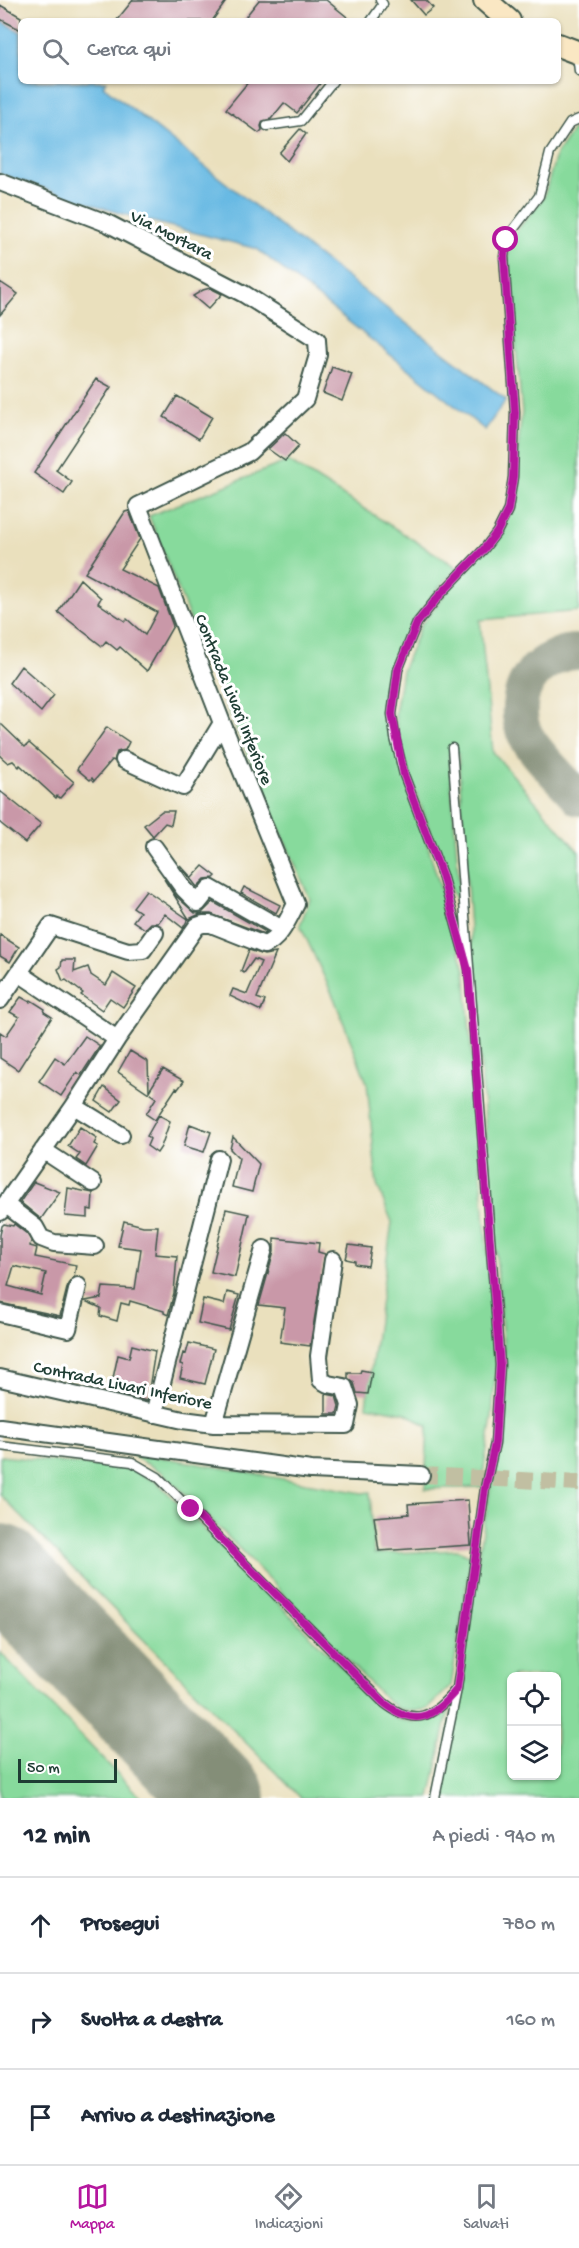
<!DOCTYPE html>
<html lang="it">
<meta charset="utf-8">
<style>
body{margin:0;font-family:"Gochi Hand",sans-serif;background:#f6f6f7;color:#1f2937}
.controls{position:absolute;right:18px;bottom:18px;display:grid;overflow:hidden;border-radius:9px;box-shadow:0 2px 4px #0004}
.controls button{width:54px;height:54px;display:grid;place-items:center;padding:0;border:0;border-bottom:2px solid #e0e1e3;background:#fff;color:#1f2937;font:30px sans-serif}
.scale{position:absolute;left:18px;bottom:15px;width:99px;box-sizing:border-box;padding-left:6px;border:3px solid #1f3d34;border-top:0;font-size:16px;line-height:21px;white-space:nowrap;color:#1f3d34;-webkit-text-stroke:4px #fff;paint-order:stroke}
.stop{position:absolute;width:18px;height:18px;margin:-14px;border:4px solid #b5179e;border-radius:50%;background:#fff}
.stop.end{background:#b5179e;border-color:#fff;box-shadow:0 2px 6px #0008}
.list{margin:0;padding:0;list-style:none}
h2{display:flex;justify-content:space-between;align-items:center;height:78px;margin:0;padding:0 24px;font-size:26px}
h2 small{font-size:20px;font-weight:400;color:#747a83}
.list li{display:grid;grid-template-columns:39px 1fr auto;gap:18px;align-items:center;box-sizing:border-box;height:96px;padding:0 24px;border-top:2px solid #e0e1e3}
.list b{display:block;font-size:22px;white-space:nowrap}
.list em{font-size:20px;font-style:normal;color:#747a83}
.icon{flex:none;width:33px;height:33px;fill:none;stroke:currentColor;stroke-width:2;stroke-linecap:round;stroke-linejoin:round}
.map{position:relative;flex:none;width:579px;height:1798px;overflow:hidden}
.search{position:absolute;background:#fff;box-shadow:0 2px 4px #0004;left:18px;right:18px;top:18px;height:66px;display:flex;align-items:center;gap:15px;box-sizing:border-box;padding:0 21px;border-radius:9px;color:#747a83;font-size:22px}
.sheet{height:366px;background:#fff}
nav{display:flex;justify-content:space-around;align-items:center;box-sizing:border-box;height:84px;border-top:2px solid #e0e1e3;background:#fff;font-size:16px;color:#747a83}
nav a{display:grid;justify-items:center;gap:3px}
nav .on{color:#b5179e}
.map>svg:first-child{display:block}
</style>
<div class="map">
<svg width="579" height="1798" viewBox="0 0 579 1798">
<rect width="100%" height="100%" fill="#fff"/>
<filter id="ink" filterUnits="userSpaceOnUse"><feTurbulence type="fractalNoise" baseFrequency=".0167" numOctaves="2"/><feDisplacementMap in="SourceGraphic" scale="12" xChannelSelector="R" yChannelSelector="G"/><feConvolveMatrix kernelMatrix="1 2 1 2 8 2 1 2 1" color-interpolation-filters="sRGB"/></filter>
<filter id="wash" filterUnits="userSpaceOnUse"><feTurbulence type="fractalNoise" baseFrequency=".008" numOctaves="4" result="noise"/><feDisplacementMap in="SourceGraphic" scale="24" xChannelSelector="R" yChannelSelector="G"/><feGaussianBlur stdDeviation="1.35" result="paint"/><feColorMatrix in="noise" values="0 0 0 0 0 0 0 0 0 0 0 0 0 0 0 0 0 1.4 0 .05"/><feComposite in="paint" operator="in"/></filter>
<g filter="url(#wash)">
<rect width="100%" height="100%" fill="#eae0bd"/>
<path fill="#87da9c" stroke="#538c68" stroke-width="1.5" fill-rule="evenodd" d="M579 126V611L480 620 493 752 579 852V1798H438L498 1442 505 1366 473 971 458 753 449 754 461 910 459 911 409 773 398 738 395 714 402 671 421 625 511 510 522 412 508 257 509 240 544 197 556 155 574 128ZM512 1676H556V1776H512Z
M288 461 458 568C428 597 403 628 394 671 391 684 390 699 388 713L465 970 496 1364 492 1417 481 1487 425 1489 428 1426 406 1413 366 1406 392 1222 377 1185 367 1083 334 998 300 925 310 899 206 659 149 516Z
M134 1454 166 1458 362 1493 370 1492 374 1554 458 1550 471 1556 451 1686 427 1709 414 1711 399 1709 386 1700 197 1505 162 1472 134 1457Z
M0 1456 130 1469 157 1482 393 1718C414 1724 432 1724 449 1709L430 1798H301L0 1495Z
M0 1652 141 1798H0Z"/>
<path fill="#67b9e3" stroke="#437b8c" stroke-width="1.5" d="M0 21 21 32V81H106L103 86 307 247 506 400 485 430 257 249 119 213 0 174Z"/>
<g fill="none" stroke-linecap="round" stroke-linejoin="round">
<path stroke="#848e78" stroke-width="36" d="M579 652C563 651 549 659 537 669 520 685 515 713 525 734 535 754 563 780 579 798"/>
<path stroke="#848e78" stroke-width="90" d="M0 1569 221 1798"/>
</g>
<g id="blocks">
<path fill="#c998a8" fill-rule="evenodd" d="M133 0H227L212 21H116Z
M259 0H326L352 21H242Z
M411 0H426L433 8 424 15Z
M0 5 21 17V30L0 19Z
M249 81H322L297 113 284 103 271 119 263 121 261 126 262 130 259 133 226 109Z
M300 129 306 134 287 161 279 153Z
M0 282 18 294 0 315Z
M210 288 222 294 208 309 193 296 203 290Z
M332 367 352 374 342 401 323 393Z
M96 379 111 387 56 470 72 482 64 494 34 473Z
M177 396 212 417 199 439 164 417Z
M285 433 299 446 285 461 268 449Z
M129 511 140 539 120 569 159 588 173 626 147 671 120 647 117 650 106 641 102 646 58 612 80 579 101 598 98 603 125 621 127 619 145 635 157 612 85 573 125 512Z
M21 666 54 695 41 712 9 683Z
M0 723 25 747 29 743 74 782 60 798 57 796 56 798 20 765 19 767 13 761 8 763 0 756Z
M107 727 129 742 125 750 117 752 114 761 112 760 94 781 92 778 90 780 77 769Z
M0 791 41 824 25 843 0 823Z
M162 811H174L171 825 165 823 153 836 144 825Z
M180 865 192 878 203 866 216 876 214 878 205 879 197 887Z
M164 879 176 896 195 913H202L213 902 266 932 264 934 211 914H200L189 919Z
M244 887 280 905 276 913 241 893Z
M146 890 188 919 183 928 165 914 158 923H151L145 929 133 921 140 912 133 907Z
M0 935 19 947 10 962 0 956Z
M249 950 264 955 276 953 257 998 265 1001 261 1011 230 996 233 989 247 994 261 962 254 959 244 973 241 971Z
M62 960H75L74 972 88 967 91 975 106 985 113 973 136 988 123 1007 110 998 102 1010 81 995 83 993 66 980 63 981 58 969 61 967Z
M21 997 30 1002 31 1000 45 1009 44 1012 52 1017 18 1070 0 1058V1032L6 1036 19 1017 10 1012Z
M85 1036 100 1046 81 1075 77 1072 61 1096 39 1081 55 1057 65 1064Z
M130 1051 148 1062 149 1091 163 1069 184 1081 178 1089 176 1088 155 1120 146 1114 156 1098 118 1072Z
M104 1087 121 1100 112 1112 96 1101Z
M159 1115 170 1121 161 1147 157 1153 147 1146 150 1139 147 1136Z
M190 1124 211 1132 204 1152 184 1146Z
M80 1127 97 1138 94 1144 98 1146 86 1166 76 1159 80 1154 68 1146Z
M233 1137 259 1164 252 1192 232 1187 239 1158 230 1149Z
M34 1182 60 1192 41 1219 20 1202Z
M68 1188 93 1193 92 1210 88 1209V1218L65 1216Z
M226 1209 249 1214 235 1277 211 1272Z
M124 1221 143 1226H158L155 1254 177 1256 174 1293 168 1315 164 1313V1311L130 1301 129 1305 121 1303 117 1321 100 1316 101 1308 85 1301 101 1298 103 1287 135 1289 141 1249 118 1246Z
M4 1224 13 1226 14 1224 27 1234 31 1241 30 1246 37 1248 35 1257 76 1265 74 1277 68 1284 60 1316 0 1303V1235L2 1226ZM14 1266 46 1273 41 1295 8 1286Z
M274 1238 319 1243 318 1252 325 1254 310 1346 280 1342 285 1308 259 1305 274 1252Z
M349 1245 371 1248 368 1266 355 1264V1261L346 1259Z
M227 1292 239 1295 229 1330 198 1323 203 1299 224 1304Z
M189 1343 214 1349 205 1384 180 1378 183 1365 180 1364 183 1353 186 1354Z
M132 1345 155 1351 147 1401 110 1392 118 1355 129 1358Z
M361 1370 372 1372 368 1394 357 1393 354 1383 348 1378V1373H360Z
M326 1394 336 1396 339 1406 337 1414H326Z
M468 1500 471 1545 379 1551 374 1517 409 1514 408 1504Z"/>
</g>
</g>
<g filter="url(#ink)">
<use href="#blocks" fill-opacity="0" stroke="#3d5549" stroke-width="1.5"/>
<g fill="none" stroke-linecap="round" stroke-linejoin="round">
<path stroke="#c1bfa2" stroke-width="16" stroke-dasharray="16 8" stroke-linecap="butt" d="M421 1475 579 1483"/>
<defs>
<path id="lane" d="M371 21 383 4 380 0
M577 54 579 71
M267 126 301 121 333 81
M463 950 442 875 404 775 395 738 392 714 398 670 417 623 438 597 484 549 497 532 508 510 513 477 515 412 504 257 506 239 539 196 550 153 570 123 579 119
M0 1446 132 1462 158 1477 383 1702C414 1727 433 1718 456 1689
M435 1798 457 1689 485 1488 495 1443 500 1365 452 748"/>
<path id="street" d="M0 182 109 224 244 294 317 340 318 355 305 399 249 452 138 506 222 723 296 904C289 917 280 940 264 945L211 924H203L197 926 117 1039
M124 760 183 787 222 723
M154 847 184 889 198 903 210 888 282 929
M0 1000 51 926 128 951 143 950 155 933
M74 1106 121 1135
M43 1150 93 1183
M5 1204 35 1227 41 1238 54 1243 95 1246
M0 1212 74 1106 117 1039 19 973
M0 1313 68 1329 78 1286
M0 1378 183 1420 214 1424 346 1425 350 1405 344 1387 328 1384 321 1380 319 1356 333 1260
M154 1414 219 1159
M214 1424 264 1249
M0 1427 311 1470 421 1475"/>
<path id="secondary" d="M485 0 509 21
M558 45 579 53"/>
</defs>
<use href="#lane" stroke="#3d5549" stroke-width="11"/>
<use href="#street" stroke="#3d5549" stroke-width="20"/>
<use href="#secondary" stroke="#3d5549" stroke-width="26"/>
<use href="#lane" stroke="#fff" stroke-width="8"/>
<use href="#street" stroke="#fff" stroke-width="16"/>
<use href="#secondary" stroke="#fae7c3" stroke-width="22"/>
</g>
</g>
<g fill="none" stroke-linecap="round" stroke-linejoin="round" filter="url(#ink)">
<path stroke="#b5179e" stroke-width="8" d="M191 1509 383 1702C415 1728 433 1718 457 1689L485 1488 495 1443 500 1365 468 970 442 875 404 775 392 714 398 670 417 623 438 597 484 549 497 532 508 510 513 477 515 412 504 257 506 240"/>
</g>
<g text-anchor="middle" stroke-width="6" stroke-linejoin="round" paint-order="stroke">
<g font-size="18" fill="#1f3d34" stroke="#fff">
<text transform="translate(172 234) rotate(27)" y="6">Via Mortara</text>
<text transform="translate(235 699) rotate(68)" y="6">Contrada Livari Inferiore</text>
<text transform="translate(123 1384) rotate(12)" y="6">Contrada Livari Inferiore</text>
</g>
</g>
</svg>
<div class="controls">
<button><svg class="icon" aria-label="locate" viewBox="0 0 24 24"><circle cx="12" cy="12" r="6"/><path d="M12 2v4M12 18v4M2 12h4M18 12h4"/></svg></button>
<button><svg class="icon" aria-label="layers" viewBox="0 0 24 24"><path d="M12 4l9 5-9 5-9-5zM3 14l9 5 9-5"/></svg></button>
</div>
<div class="scale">50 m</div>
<div class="stop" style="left:506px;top:240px"></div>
<div class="stop end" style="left:191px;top:1509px"></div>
<div class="search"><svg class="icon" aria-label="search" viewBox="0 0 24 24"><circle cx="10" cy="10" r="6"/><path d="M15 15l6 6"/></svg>Cerca qui</div>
</div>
<section class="sheet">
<h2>12 min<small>A piedi · 940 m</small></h2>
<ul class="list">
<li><svg class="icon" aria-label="ahead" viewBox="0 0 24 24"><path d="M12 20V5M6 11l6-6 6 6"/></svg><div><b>Prosegui</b></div><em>780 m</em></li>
<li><svg class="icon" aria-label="right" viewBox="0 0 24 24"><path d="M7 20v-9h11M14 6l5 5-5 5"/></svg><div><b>Svolta a destra</b></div><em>160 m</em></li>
<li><svg class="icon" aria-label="arrive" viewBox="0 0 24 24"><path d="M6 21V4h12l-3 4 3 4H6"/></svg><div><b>Arrivo a destinazione</b></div></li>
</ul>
</section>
<nav>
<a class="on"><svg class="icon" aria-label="map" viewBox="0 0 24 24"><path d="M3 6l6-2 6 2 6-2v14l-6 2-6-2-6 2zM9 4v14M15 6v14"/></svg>Mappa</a>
<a><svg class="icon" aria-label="directions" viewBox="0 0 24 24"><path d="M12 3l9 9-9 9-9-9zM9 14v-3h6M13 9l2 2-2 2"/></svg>Indicazioni</a>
<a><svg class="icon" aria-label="saved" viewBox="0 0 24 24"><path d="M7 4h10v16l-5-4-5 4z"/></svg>Salvati</a>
</nav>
